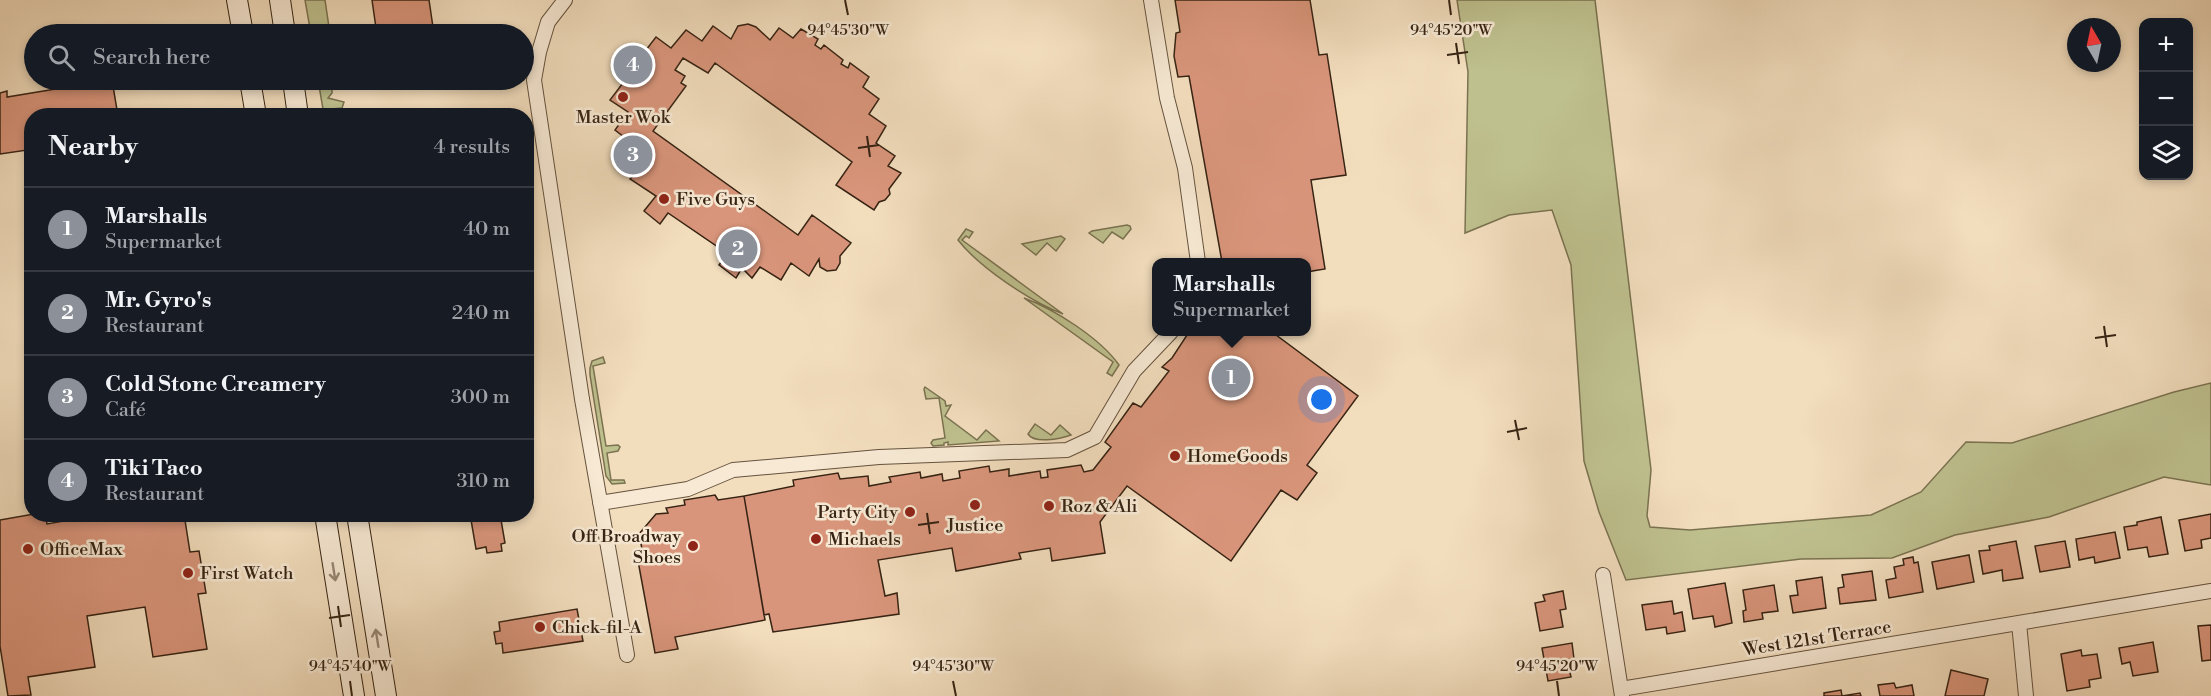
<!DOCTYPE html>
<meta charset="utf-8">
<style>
body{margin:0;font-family:"Libre Bodoni",serif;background:#242831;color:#f1f3f6}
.controls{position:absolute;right:18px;top:18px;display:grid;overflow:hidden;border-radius:12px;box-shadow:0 3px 9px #0003}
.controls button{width:54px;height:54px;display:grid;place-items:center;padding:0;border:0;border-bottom:2px solid #363941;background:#171b24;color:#f1f3f6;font:30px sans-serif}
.compass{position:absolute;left:2067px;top:18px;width:54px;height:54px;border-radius:50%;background:#171b24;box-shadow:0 3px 9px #0003;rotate:351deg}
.you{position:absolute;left:1322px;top:400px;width:21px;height:21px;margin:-15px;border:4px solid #fff;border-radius:50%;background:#1a73e8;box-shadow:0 0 0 9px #1a73e833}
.badge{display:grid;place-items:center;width:39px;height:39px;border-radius:50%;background:#8c9099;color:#fff;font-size:20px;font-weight:700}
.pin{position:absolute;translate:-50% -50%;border:3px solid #fff;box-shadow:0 2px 6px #0006}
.popup{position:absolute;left:1152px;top:258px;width:159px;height:78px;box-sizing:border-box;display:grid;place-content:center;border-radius:12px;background:#171b24;filter:drop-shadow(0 2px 4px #0005);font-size:20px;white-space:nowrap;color:#9ea1a6}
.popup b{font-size:22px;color:#f1f3f6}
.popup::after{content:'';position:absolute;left:50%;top:100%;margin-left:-12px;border:12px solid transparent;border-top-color:#171b24}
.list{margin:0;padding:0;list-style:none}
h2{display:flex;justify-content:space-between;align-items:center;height:78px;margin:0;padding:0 24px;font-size:26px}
h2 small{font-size:20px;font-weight:400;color:#9ea1a6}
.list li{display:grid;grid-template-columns:39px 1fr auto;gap:18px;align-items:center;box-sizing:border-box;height:84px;padding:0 24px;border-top:2px solid #363941}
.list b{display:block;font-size:22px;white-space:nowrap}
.list p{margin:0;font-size:20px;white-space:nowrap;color:#9ea1a6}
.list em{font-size:20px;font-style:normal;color:#9ea1a6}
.icon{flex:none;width:33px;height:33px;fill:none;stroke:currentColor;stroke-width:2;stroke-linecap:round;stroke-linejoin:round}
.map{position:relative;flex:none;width:2211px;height:696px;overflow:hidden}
.search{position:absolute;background:#171b24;box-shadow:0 3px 9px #0003;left:24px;top:24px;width:510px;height:66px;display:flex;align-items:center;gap:15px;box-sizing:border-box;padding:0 21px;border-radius:33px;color:#9ea1a6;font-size:22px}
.panel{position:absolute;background:#171b24;box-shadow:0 3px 9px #0003;left:24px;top:108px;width:510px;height:414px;border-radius:24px}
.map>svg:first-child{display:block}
</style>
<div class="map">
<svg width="2211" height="696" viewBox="0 0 2211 696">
<rect width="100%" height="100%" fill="#f2ddbd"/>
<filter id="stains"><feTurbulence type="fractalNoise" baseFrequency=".00333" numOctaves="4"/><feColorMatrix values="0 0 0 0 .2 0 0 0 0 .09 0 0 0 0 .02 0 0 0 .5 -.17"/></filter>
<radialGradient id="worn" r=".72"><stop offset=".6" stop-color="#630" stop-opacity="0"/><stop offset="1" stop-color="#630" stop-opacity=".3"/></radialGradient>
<path fill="#bec08e" stroke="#7a7250" stroke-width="1.5" d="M305 0H325L330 34H311Z
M1457 0H1595L1651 470 1647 516 1650 527 1690 530 1871 515 1921 492 1966 442 2012 443 2174 392 2211 383V485L2164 477 2049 517 1955 535 1892 558 1801 559 1626 580 1599 512 1584 461 1571 265 1552 210 1509 215 1465 233 1468 72Z
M318 80H332V93L328 98 344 102 342 108 332 109 333 115H324Z
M1127 225 1130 226 1131 229 1123 239 1112 232 1103 243 1089 233 1092 231Z
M966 229 973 232 969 238 966 236 962 240 1063 314C1030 301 980 268 958 240Z
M1061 236 1065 239 1056 251 1047 243 1036 255 1022 244Z
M1024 298C1054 309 1100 338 1119 365L1112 376 1107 373 1113 362Z
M603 357 605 363 593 366 606 446 618 445 620 447 618 451 607 453 611 480H624L625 483 612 484 606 476 590 375V368L592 361Z
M925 387 945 401 946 406 951 405 945 416 977 440 986 430 999 441 948 445V442L944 443V445L933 446 931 443 933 440 945 438 939 398 926 399 924 389Z
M1035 424 1051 435 1060 425 1071 435C1060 439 1034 444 1028 434Z"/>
<path fill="#d9957b" stroke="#362313" stroke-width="1.5" d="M372 0H429L434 34H387L385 27 376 28Z
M1175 0H1310L1319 55 1327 54 1346 175 1311 180 1325 269 1306 272V262H1222L1189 76 1178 77 1174 56 1176 33 1180 32Z
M748 24 756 27 770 40 779 28 793 38 801 29 818 39 815 45 821 49 824 45 843 60 841 64 848 68 850 63 869 77 863 87 879 99 869 114 886 126 876 143 895 156 888 166 901 173 889 189 890 194 885 200 879 202 874 210 836 185 852 162 715 63 708 73 683 58 675 70 685 76 681 83 686 86 653 131 798 235 812 215 851 243 840 256V263L836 270 827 271 820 267 819 259 809 276 791 263 781 280 760 267 752 278 742 268 736 278 719 265 728 254 668 213 660 224 644 211 656 196 630 179 639 171 620 160 618 150 628 140 615 130 628 112 610 100 626 79 618 74 636 48 643 54 656 37 671 48 686 30 702 41 713 26 731 39 738 26Z
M66 80H112L118 116H32V156L28 157 27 150 0 154V93L7 91V97L68 87Z
M1189 332H1272L1358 396 1307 465 1317 473 1297 500 1281 490 1231 561 1127 486 1100 522 1105 553 1052 561 1050 548 1019 553 1021 559 956 571 952 548 878 560 885 596 897 593 899 614 773 632 769 614 764 615 744 496 794 486 793 480 838 473 840 479 868 476 869 486 891 482 889 477 920 472 921 478 942 474 943 481 960 478 959 471 989 466 990 472 1009 469V476L1040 471 1041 478 1048 477 1047 470 1081 465 1084 472 1093 470 1111 447 1105 442 1133 403 1141 407 1169 371 1162 367 1172 358Z
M715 495 718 500 744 496 765 620 675 637 678 649 655 653 636 550 642 549 639 534 656 514 668 513 666 508 685 505 684 500Z
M34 514H45L47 524 93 516 92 514H184L190 552 199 551 206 593 198 594 207 649 153 657 145 607 87 616 95 667 28 677 31 695 8 696 0 646V520Z
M470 514H500L505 543 501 544 502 551 487 553 486 547 476 549Z
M2211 514V538L2201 540 2202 548 2185 551 2179 520Z
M2161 517 2168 554 2149 557 2147 547 2128 550 2124 527 2137 525V522Z
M2115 532 2120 558 2095 563 2094 557 2079 560 2076 539Z
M2016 541 2023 578 2003 581 2002 570 1983 574 1979 551 1990 550 1989 546Z
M2065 541 2070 567 2040 572 2035 546Z
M1969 555 1974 582 1937 589 1932 562Z
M1913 557 1914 563 1918 562 1923 592 1889 598 1886 580 1896 578 1894 567 1904 565 1903 559Z
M1872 571 1876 600 1840 604 1838 588 1844 587 1842 575Z
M1822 577 1826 608 1793 613 1790 596 1798 595 1796 581Z
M1725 583 1732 623 1715 627 1713 616 1693 619 1688 589Z
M1774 585 1778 611 1762 613 1763 619 1744 622 1743 611 1746 610 1743 590Z
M1563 591 1566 609 1560 610 1563 627 1540 631 1535 603 1545 601 1543 595Z
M1672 601 1674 614 1682 612 1685 631 1667 634 1666 627 1646 630 1642 605Z
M577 609 583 641 503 653 502 643 496 644 494 632 500 631 499 622Z
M2211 625V660L2202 661 2198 626Z
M2153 642 2158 672 2133 676 2130 662 2122 664 2119 648Z
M1572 643 1574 659 1567 660 1571 677 1548 681 1542 648Z
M2081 650 2082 656 2097 654 2101 678 2089 680 2090 687 2067 691 2061 654Z
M1951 670 1988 679 1984 696H1945Z
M1894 683 1896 688 1912 685 1914 696H1880L1878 685Z
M1841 690 1842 696 1860 693 1861 696H1824V693Z"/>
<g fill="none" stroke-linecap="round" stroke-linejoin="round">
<defs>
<path id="minor" d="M565 0 548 22 539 52 534 80 582 399 627 655
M1151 0 1167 98 1185 168 1198 262
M600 503 688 489 733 470 879 457 1067 450 1095 437 1134 371 1171 332
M1603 575 1622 696
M2019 623 2026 696
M1621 689 2211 591"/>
<path id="secondary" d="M237 0 243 34
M280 0 285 34
M250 80 256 116
M293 80 298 116
M325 514 354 696
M357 514 386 696"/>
</defs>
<use href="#minor" stroke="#65523e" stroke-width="16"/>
<use href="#secondary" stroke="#362313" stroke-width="22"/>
<use href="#minor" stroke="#f7e9d4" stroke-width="14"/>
<use href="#secondary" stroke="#f7e9d4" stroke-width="20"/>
</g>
<defs><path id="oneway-shaft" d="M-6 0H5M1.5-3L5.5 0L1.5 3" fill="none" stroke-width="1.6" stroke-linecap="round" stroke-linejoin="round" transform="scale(1.5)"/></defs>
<g stroke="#968674">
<use href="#oneway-shaft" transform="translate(334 572) rotate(81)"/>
<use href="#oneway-shaft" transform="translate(377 638) rotate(-99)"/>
</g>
<path fill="none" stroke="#362313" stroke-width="2" d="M845 0 848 15M1449 0 1451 15M1456 43 1459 64M1447 55 1468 52M867 136 870 157M858 148 879 145M2104 326 2107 347M2095 338 2116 335M1515 420 1519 440M1507 432 1527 428M927 513 930 534M918 525 939 522M338 606 341 627M329 618 350 615M350 681 352 696M953 681 956 696M1557 681 1559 696"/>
<g fill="#8f2418" stroke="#f7e9d4" stroke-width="2">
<circle cx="623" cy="97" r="6"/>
<circle cx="664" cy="199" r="6"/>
<circle cx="1175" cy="456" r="6"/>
<circle cx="975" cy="505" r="6"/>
<circle cx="1049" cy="506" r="6"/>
<circle cx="910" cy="512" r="6"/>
<circle cx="816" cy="539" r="6"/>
<circle cx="693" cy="546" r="6"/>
<circle cx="28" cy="549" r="6"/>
<circle cx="188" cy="573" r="6"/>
<circle cx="540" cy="627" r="6"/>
</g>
<g text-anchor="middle" stroke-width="5" stroke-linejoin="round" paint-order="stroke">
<g font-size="18" fill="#362313" stroke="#f7e9d4" text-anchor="start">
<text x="623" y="123" text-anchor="middle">Master Wok</text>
<text x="676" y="205">Five Guys</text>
<text x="1187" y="462">HomeGoods</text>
<text x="1061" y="512">Roz &amp; Ali</text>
<text x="898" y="518" text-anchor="end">Party City</text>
<text x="975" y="531" text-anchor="middle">Justice</text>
<text x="681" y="542" text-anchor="end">Off Broadway<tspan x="681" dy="21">Shoes</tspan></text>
<text x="828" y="545">Michaels</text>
<text x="40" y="555">OfficeMax</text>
<text x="200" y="579">First Watch</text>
<text x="552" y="633">Chick-fil-A</text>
</g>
<g font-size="18" fill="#362313" stroke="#f7e9d4">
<text transform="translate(1817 638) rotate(-9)" y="6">West 121st Terrace</text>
</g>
</g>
<g font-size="15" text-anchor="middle" fill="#362313" stroke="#f7e9d4" stroke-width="5" stroke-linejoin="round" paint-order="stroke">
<text x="848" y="35">94°45'30"W</text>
<text x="1451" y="35">94°45'20"W</text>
<text x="350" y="671">94°45'40"W</text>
<text x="953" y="671">94°45'30"W</text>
<text x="1557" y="671">94°45'20"W</text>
</g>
<rect width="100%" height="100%" filter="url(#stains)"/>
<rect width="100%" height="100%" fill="url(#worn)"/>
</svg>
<div class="controls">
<button>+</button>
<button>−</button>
<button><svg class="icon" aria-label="layers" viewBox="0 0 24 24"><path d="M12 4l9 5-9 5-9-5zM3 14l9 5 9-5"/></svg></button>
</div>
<svg class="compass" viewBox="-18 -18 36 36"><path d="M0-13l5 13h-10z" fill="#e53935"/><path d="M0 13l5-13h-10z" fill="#9ea1a6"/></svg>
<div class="you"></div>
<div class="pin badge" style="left:1231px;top:378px">1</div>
<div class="popup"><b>Marshalls</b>Supermarket</div>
<div class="pin badge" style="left:738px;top:249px">2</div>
<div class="pin badge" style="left:633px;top:155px">3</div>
<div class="pin badge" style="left:633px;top:65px">4</div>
<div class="search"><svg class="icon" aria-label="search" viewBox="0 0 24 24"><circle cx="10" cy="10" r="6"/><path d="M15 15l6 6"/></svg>Search here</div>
<section class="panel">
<h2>Nearby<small>4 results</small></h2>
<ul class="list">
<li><span class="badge">1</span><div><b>Marshalls</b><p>Supermarket</p></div><em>40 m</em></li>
<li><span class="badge">2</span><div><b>Mr. Gyro's</b><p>Restaurant</p></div><em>240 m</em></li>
<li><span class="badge">3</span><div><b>Cold Stone Creamery</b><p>Café</p></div><em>300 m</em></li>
<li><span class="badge">4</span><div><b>Tiki Taco</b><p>Restaurant</p></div><em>310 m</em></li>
</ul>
</section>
</div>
